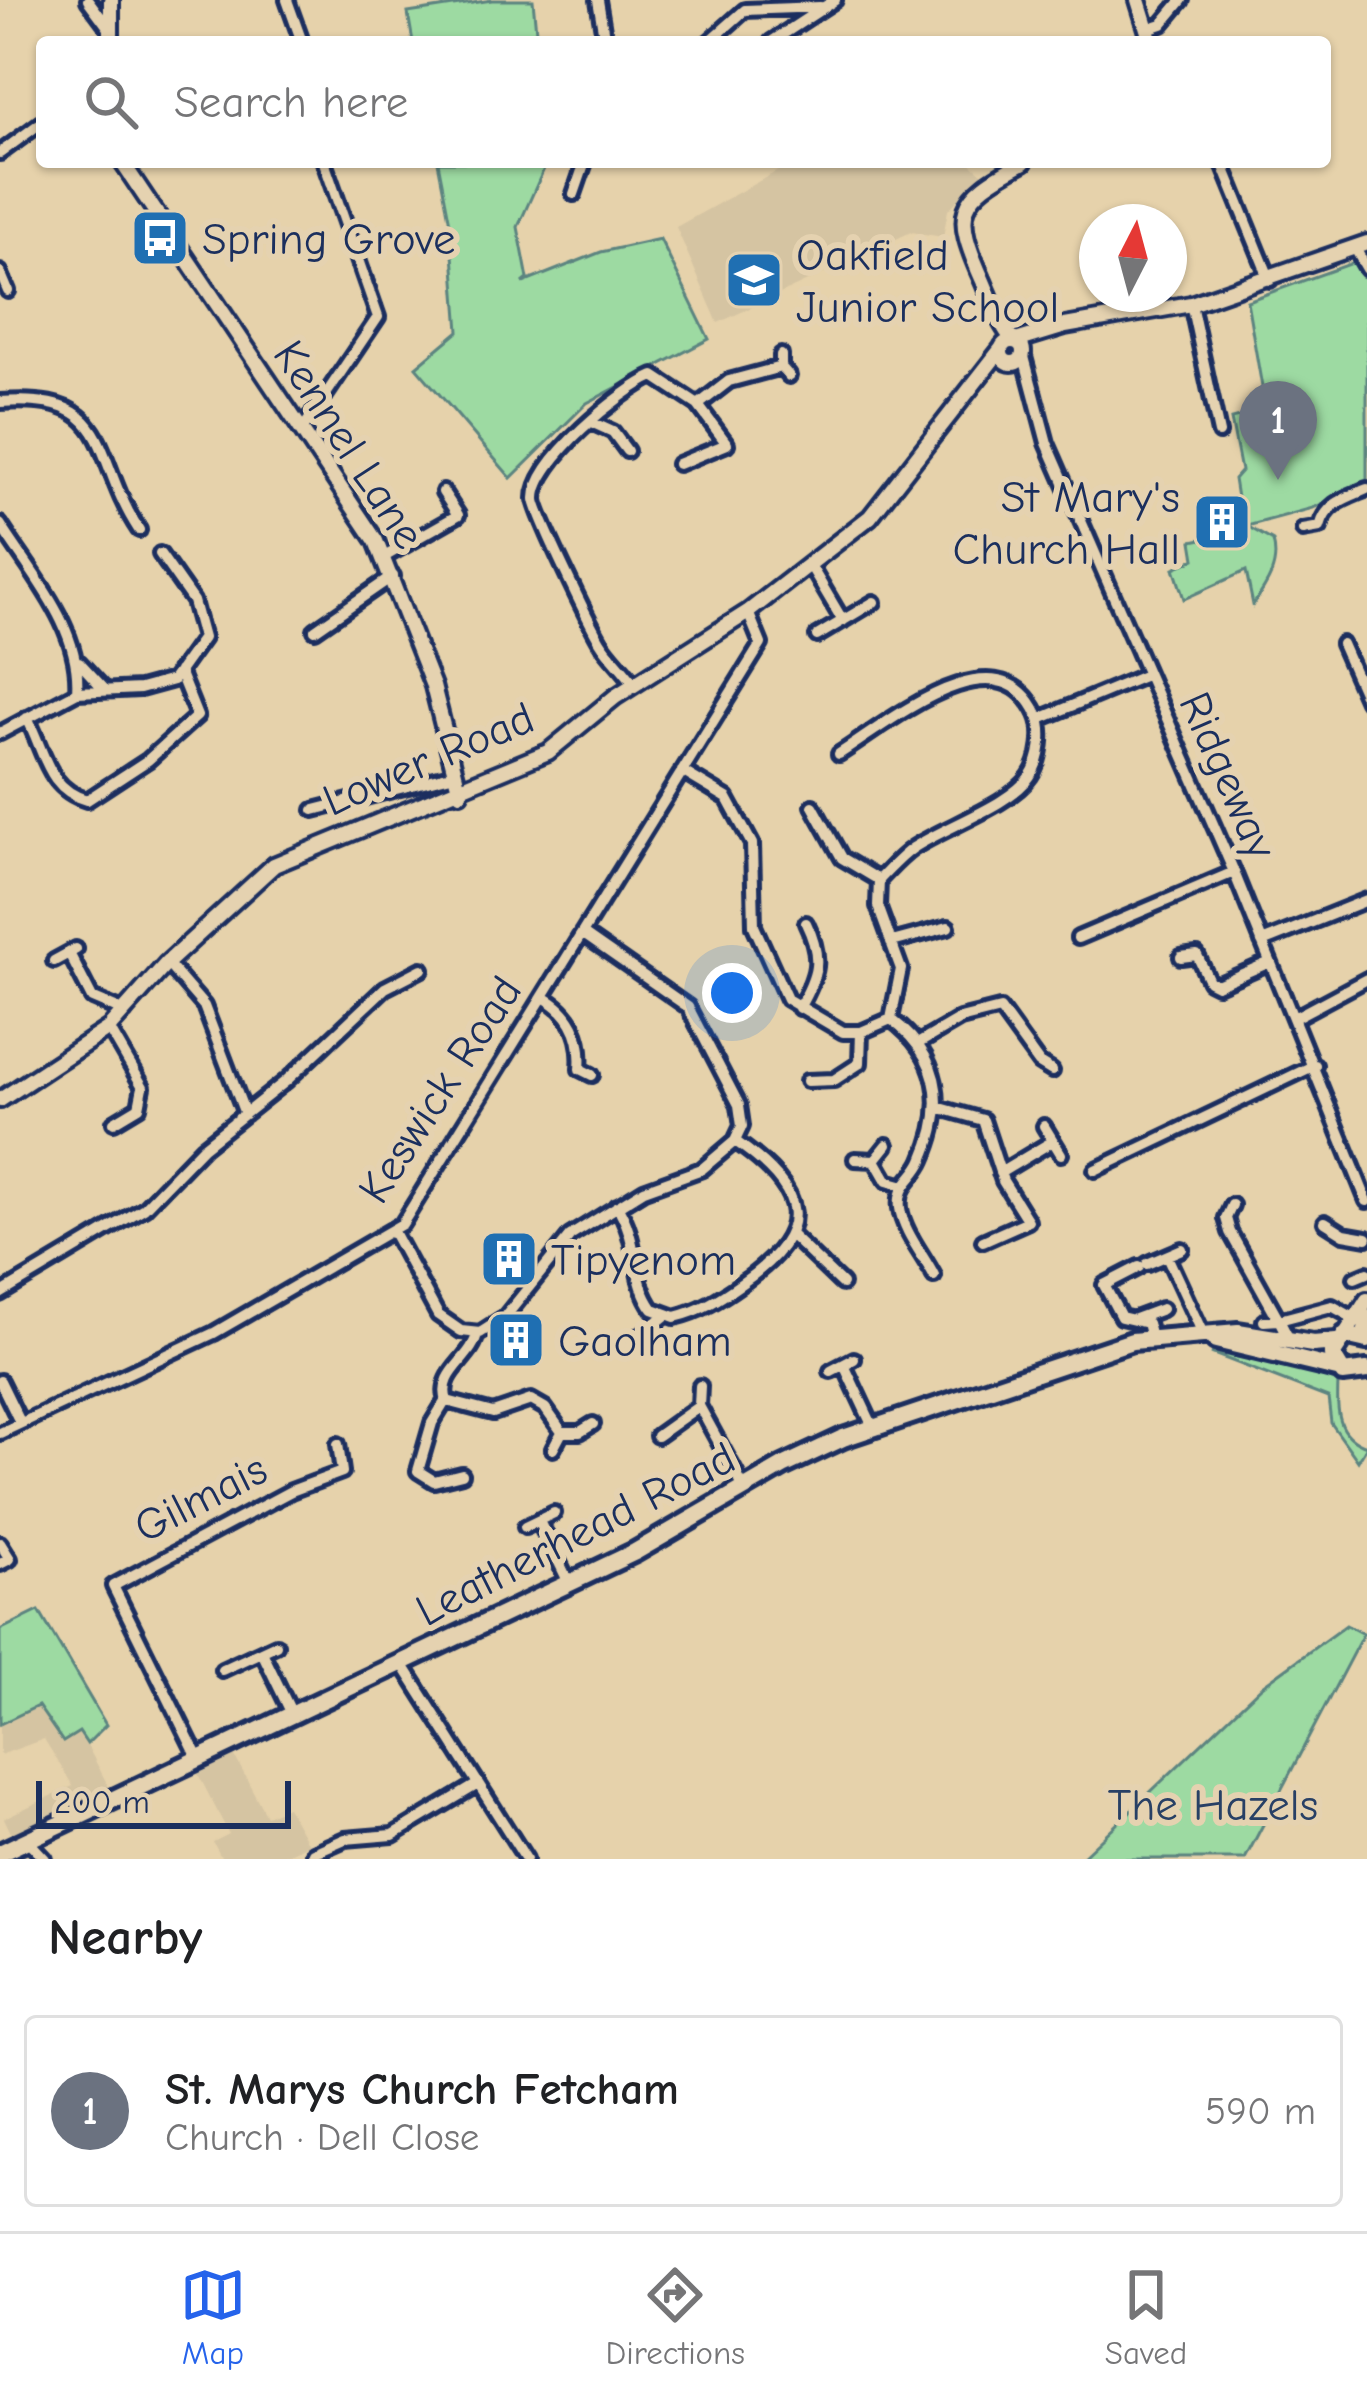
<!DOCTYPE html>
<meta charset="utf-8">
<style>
body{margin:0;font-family:"Comic Neue",sans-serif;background:#f6f6f6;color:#202124}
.compass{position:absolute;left:1079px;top:204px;width:108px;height:108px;border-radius:50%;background:#fff;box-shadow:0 3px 9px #0004;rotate:6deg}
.scale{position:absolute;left:36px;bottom:30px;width:255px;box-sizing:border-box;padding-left:12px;border:6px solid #1b2f5e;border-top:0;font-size:33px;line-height:42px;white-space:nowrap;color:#1b2f5e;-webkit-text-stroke:9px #e5d2b0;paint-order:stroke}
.you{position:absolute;left:732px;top:993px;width:42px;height:42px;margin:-30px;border:9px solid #fff;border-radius:50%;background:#1a73e8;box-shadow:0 0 0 18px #1a73e833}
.badge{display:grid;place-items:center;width:78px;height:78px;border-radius:50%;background:#2563eb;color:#fff;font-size:39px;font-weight:700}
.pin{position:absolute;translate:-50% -99px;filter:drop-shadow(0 3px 6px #0008)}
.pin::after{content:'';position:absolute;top:63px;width:42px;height:36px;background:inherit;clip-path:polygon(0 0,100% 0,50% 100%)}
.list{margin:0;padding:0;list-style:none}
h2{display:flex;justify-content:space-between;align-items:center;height:156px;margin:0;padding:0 48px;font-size:51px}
h2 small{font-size:39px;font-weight:400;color:#757577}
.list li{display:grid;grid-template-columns:78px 1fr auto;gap:36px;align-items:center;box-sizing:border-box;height:192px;margin:0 24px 24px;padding:0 24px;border:3px solid #e0e0e0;border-radius:12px}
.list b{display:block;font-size:45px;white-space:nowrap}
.list p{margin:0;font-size:39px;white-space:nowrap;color:#757577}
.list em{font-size:39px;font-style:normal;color:#757577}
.icon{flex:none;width:66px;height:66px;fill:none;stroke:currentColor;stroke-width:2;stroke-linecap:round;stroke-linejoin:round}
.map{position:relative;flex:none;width:1367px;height:1859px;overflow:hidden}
.search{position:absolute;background:#fff;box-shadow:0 3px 9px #0004;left:36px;right:36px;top:36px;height:132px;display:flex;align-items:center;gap:30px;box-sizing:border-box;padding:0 42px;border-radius:12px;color:#757577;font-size:45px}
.sheet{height:372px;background:#fff}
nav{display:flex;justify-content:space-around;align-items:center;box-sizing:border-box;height:168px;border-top:3px solid #e0e0e0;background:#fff;font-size:33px;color:#757577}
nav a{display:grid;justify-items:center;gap:6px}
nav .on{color:#2563eb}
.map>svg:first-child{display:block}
</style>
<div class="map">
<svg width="1367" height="1859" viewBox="0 0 1367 1859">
<rect width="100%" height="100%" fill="#e6d2ab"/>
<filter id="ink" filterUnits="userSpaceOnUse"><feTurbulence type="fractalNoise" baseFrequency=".00833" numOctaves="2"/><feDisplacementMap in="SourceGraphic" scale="24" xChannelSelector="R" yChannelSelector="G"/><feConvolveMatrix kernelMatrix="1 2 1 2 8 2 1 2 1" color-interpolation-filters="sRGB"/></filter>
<g filter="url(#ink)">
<path fill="#d5c4a2" d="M794 162H969L983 174 948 210 943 237 911 232 718 323 676 227Z
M38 1705 80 1732 112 1793 13 1837 4 1818 73 1786 44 1739 0 1755V1724Z
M233 1753 266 1816 287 1807 308 1844 277 1859H222L213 1842 229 1834 196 1770Z"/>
<path fill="#9ddaa2" stroke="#5c8480" stroke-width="3" d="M492 0H533L537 42H413L408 13Z
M438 162H547L518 227 528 279 523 283 601 252 660 239 709 339 587 403 511 478 416 367 459 331 451 229Z
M1358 261 1367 278V482L1313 508 1247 526 1273 541C1280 566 1267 585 1253 605L1246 571 1184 599 1174 568 1195 559 1192 541 1236 532 1229 500 1237 498 1234 479 1241 471 1231 419 1266 410 1247 301Z
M1211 1353 1293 1365 1338 1382C1337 1411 1336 1436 1367 1446L1358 1461 1331 1423 1328 1398Z
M39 1611 106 1725 87 1744 79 1732 63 1742 38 1706 0 1724V1630Z
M1346 1625 1363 1634 1245 1859H1080L1262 1686Z"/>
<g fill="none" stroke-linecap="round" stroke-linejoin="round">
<defs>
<path id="street" d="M88 0 111 31
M287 0 302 42
M598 0 605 42
M1150 28 1162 24 1182 0
M709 42 745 10 820 7
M771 42 835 0
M0 153 42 122
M1222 162 1270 280
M574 194 585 162
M1356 250 1367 269
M0 272 8 291
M1191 304 1219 433
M1023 353 1047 443 1234 872 1367 1201
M781 355V367L789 376
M0 402C117 393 90 456 139 530
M698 405 729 381 781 367
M591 422 613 432 627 451
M302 430 378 317 324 162
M0 524C32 575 82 629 77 692
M1303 530 1320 527C1326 503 1346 498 1367 489
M384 557 458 515 443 492
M810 565 843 621
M315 630 393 576
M817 636 874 602
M1342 644 1367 701
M79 662 105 690
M634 684C624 669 609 656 600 641 590 624 535 511 535 499 534 462 621 390 654 376L698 405 727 444 678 464
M27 718C45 752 47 789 87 800L148 760 197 716 179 671
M1040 719 1146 675
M0 733 77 692 140 689 173 680 203 638 193 601 160 554
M839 754C886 725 997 630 1037 714 1045 731 1041 760 1030 776 1011 805 944 827 913 848 900 857 890 869 879 880L878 906 901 969 891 1019
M682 771 727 798 752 844 754 926 787 999 843 1032H861L891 1019
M813 806 842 858 879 880
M314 810 455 774
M1078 938 1234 872
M892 942 948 927
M1262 942 1367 900
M69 953 92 998 125 1012
M1181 957 1197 955 1209 981 1217 985 1270 962
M54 961 76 949
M167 963 204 1006 245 1114
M543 997C571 1012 583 1037 580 1069L592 1075
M799 1008C818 975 823 958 806 923
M1294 1018 1367 979
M891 1019C940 1056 948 1104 923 1160 915 1179 897 1184 900 1208 903 1231 924 1256 934 1276
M109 1028 143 1087 139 1107 114 1122
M919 1043 960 1019 1000 1009 1039 1063 1052 1071
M807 1081 834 1080 860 1063 861 1032
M937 1107 983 1120 1003 1181 1028 1221 983 1241
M1044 1126 1061 1154
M855 1159 875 1160
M875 1160 887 1181 901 1185
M875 1160 887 1145
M1095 1170 1315 1065
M1000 1173 1053 1141
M1232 1205 1226 1218 1230 1232 1279 1320 1264 1321
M617 1206C639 1239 632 1282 653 1309L675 1317C701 1311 721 1298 742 1283 817 1231 807 1191 735 1141
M1325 1222 1344 1234 1367 1238
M393 1232 438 1315 461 1331 480 1333 505 1317 570 1236 644 1190 702 1169 735 1141 742 1126 739 1105 688 1007 582 933
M792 1236 842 1284
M1167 1256 1204 1336
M1147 1264 1182 1249
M1139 1267 1104 1285 1121 1317 1147 1323 1151 1338
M1355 1278 1367 1273
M0 1294 144 1208 203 1147 286 1081 385 988 422 969
M1135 1319 1162 1309
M477 1333C473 1359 437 1372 447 1401L493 1413 531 1400 545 1408 562 1432H580L593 1424
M1290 1341 1279 1320 1332 1306 1352 1317
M626 1347 666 1315
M844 1365 873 1427
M831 1371 854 1359
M0 1381 20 1422
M446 1400 432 1423 418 1471 434 1481 462 1474
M699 1406 700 1386
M0 1433 214 1333 402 1224 761 644 748 612
M657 1436 699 1406 744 1488
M553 1449 562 1432
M539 1521 569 1583
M525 1527 554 1513
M0 1543 10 1559 0 1564
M262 1652 292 1714
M401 1662 526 1859
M222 1670 276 1645
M198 1758 113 1586 291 1491 342 1472 338 1444
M29 1842 45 1859
M313 1853 345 1839 393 1835 478 1784"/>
<path id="secondary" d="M111 0V42
M1138 0 1151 42
M122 162 376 541 433 686 460 793
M1014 341C999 324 992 302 983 281 952 212 956 198 1024 162
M1016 341 1065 326 1191 304 1367 243
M1001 352a11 11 0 1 1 22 0a11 11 0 1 1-22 0Z
M0 1100 109 1028 167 963 274 865 548 752 615 697 748 612 870 517 1001 349
M1345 1335 1367 1300
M1364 1337 1367 1317"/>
<path id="primary" d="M1216 1340 1337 1369
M1367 1340 1345 1335 1332 1355 1343 1373 1367 1370
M0 1853 635 1552 783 1466 843 1438 1132 1341 1238 1332 1313 1344 1336 1342"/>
</defs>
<use href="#street" stroke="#1b2f5e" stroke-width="20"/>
<use href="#secondary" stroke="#1b2f5e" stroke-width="22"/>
<use href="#primary" stroke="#1b2f5e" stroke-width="26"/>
<use href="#street" stroke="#e5d2b0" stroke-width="10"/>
<use href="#secondary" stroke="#e5d2b0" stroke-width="14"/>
<use href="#primary" stroke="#e5d2b0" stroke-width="16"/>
</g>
</g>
<defs>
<symbol id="bus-square" viewBox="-11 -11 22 22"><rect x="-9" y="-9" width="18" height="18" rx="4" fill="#1f6fb2" stroke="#e5d2b0"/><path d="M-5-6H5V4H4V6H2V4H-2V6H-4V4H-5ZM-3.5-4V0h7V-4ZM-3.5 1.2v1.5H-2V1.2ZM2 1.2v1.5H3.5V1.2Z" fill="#fff"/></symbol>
<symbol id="school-square" viewBox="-11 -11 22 22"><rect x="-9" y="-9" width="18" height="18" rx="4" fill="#1f6fb2" stroke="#e5d2b0"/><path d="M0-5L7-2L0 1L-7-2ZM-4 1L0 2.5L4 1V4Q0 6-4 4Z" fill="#fff"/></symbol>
<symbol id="building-square" viewBox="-11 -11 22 22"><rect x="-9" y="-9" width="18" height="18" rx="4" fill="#1f6fb2" stroke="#e5d2b0"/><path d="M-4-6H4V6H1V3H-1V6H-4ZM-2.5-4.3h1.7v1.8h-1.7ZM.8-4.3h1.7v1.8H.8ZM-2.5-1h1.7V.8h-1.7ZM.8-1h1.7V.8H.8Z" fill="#fff"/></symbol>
</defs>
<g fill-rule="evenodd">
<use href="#bus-square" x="127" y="205" width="66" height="66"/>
<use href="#school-square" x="721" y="247" width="66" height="66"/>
<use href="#building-square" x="1189" y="489" width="66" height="66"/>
<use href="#building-square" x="476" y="1226" width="66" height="66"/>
<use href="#building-square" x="483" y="1307" width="66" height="66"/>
</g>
<g text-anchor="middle" stroke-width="12" stroke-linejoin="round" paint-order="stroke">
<g font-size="45" fill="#1b2f5e" stroke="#e5d2b0" text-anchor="start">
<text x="202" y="254">Spring Grove</text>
<text x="796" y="270">Oakfield<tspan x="796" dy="52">Junior School</tspan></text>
<text x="1180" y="512" text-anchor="end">St Mary's<tspan x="1180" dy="52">Church Hall</tspan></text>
<text x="551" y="1275">Tipyenom</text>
<text x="558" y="1356">Gaolham</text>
</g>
<g font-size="45" fill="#1b2f5e" stroke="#e5d2b0">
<text transform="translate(350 444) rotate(57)" y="16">Kennel Lane</text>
<text transform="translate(428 758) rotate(-23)" y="16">Lower Road</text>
<text transform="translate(1229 775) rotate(66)" y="16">Ridgeway</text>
<text transform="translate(439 1089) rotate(-57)" y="16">Keswick Road</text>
<text transform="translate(200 1497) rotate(-27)" y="16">Gilmais</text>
<text transform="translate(575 1533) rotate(-27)" y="16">Leatherhead Road</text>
</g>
<g font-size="45" fill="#284065" stroke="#e5d2b0">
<text x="1213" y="1820">The Hazels</text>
</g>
</g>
</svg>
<svg class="compass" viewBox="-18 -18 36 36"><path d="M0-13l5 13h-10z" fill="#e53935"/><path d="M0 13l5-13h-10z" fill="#757577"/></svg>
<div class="scale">200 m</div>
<div class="you"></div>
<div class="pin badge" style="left:1278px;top:480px;background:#6b7280">1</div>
<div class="search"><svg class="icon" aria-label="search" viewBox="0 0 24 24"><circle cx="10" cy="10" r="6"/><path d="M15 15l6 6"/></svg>Search here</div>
</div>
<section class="sheet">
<h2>Nearby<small></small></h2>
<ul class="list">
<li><span class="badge" style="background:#6b7280">1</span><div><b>St. Marys Church Fetcham</b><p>Church · Dell Close</p></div><em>590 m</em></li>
</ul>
</section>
<nav>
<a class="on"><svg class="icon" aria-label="map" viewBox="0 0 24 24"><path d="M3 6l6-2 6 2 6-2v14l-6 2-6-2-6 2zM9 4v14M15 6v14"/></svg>Map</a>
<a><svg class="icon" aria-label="directions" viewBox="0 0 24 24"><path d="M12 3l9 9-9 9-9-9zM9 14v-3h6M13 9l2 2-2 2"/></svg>Directions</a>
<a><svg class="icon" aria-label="saved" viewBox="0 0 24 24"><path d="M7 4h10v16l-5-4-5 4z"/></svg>Saved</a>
</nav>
